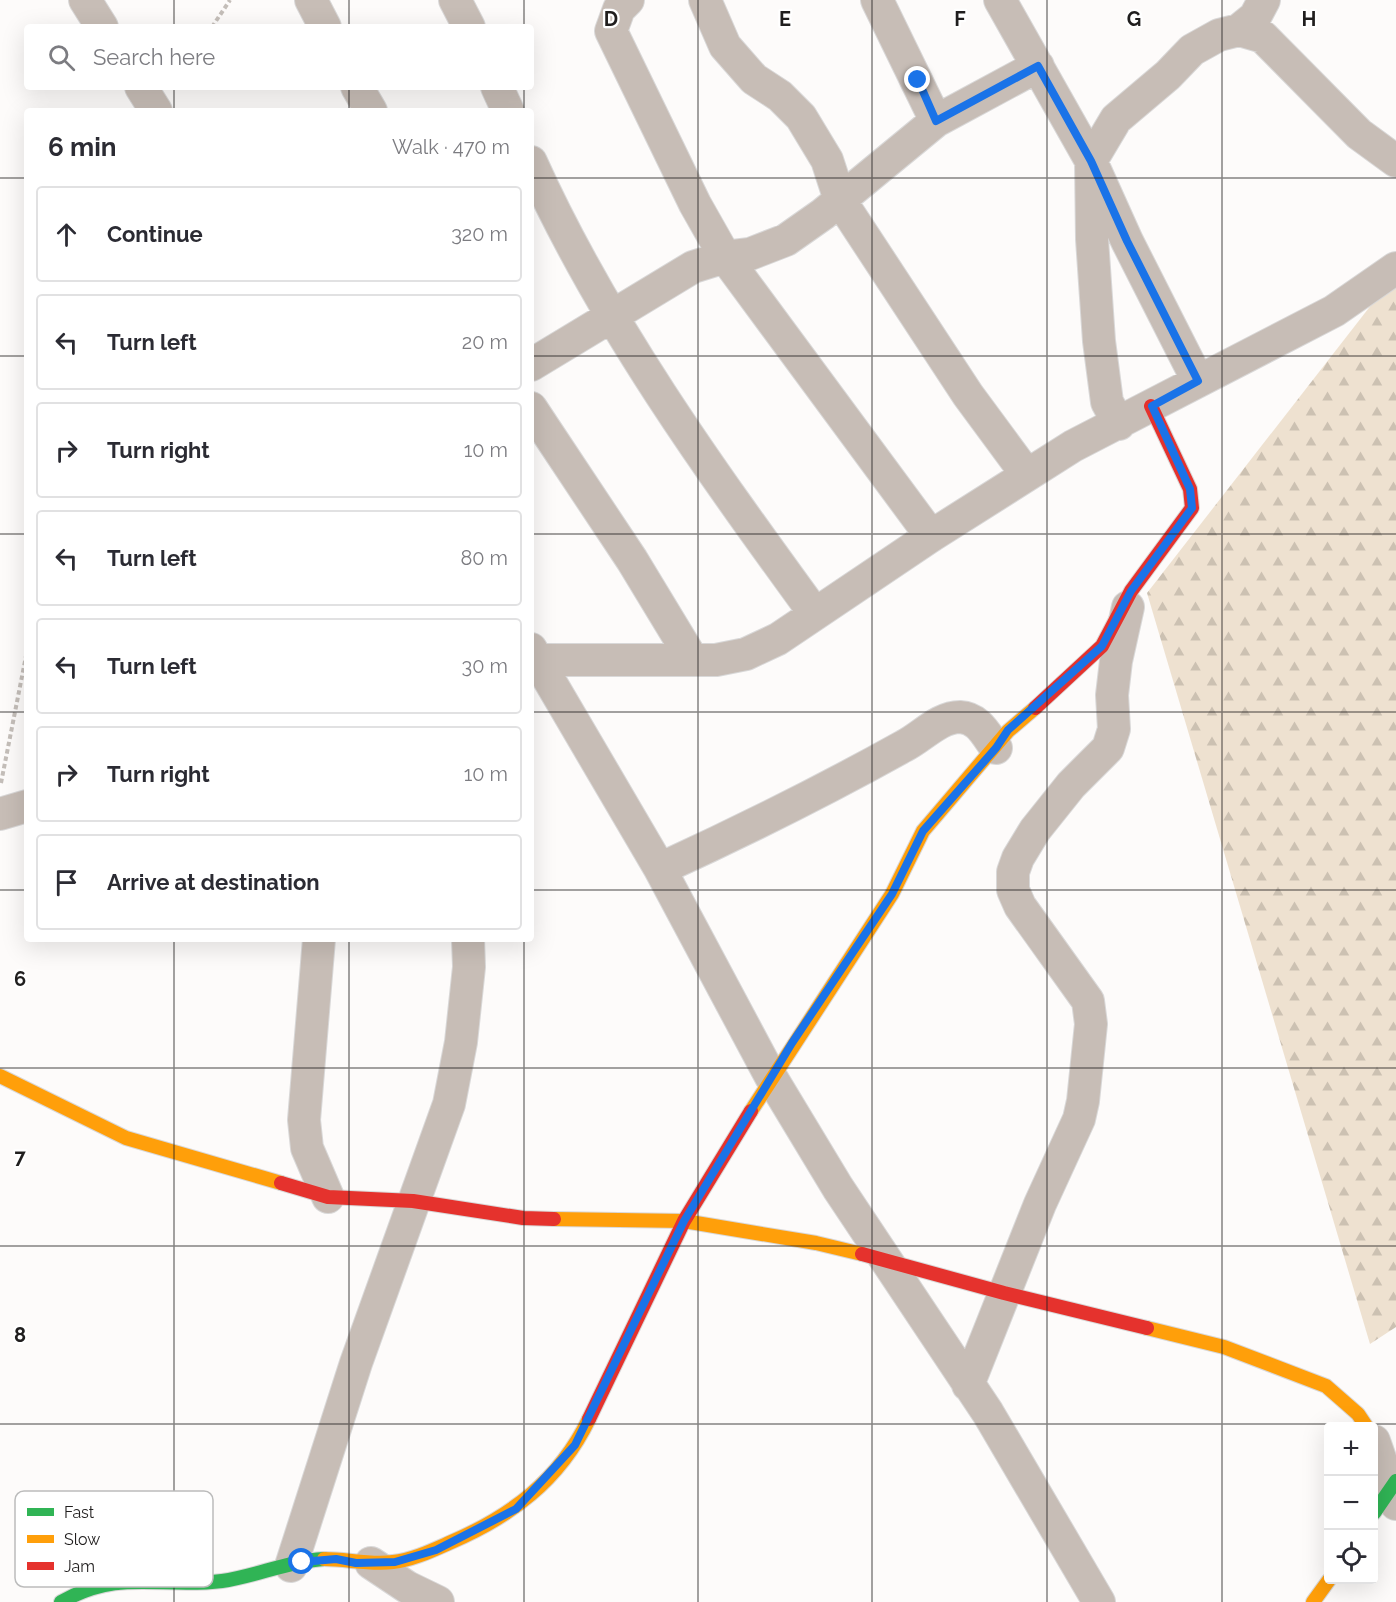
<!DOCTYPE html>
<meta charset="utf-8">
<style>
body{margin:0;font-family:Raleway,sans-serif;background:#f2f2f3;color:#2b2b33}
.controls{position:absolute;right:18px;bottom:18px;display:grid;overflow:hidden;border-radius:6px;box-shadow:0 6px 24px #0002}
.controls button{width:54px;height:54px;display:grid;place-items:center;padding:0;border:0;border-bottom:2px solid #e1e1e2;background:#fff;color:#2b2b33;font:30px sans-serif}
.stop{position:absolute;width:18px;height:18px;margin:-14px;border:4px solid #1a73e8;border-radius:50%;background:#fff}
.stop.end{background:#1a73e8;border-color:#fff;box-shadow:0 2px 6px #0008}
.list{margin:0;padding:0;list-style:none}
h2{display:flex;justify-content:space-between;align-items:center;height:78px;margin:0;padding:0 24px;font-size:26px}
h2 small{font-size:20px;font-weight:400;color:#7c7c81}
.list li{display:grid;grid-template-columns:39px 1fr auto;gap:18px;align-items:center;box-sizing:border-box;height:96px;margin:0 12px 12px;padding:0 12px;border:2px solid #e1e1e2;border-radius:6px}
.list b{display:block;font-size:22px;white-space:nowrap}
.list em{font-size:20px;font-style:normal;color:#7c7c81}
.icon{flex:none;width:33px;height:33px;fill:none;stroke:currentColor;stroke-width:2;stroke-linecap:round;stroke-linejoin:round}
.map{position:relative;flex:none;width:1396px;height:1602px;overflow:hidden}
.search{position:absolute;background:#fff;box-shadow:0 6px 24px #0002;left:24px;top:24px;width:510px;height:66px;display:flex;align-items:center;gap:15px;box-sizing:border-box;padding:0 21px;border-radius:6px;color:#7c7c81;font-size:22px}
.panel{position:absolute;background:#fff;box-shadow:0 6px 24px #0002;left:24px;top:108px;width:510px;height:834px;border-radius:6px}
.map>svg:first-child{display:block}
</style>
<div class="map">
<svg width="1396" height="1602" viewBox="0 0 1396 1602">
<defs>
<pattern id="forest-firs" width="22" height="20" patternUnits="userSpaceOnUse" patternTransform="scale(1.5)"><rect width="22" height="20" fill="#eee1d0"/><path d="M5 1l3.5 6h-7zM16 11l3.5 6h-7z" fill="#ccc1b2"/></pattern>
</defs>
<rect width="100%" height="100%" fill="#fdfbfa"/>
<path fill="url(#forest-firs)" d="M1396 273V1327L1370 1344 1147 593Z"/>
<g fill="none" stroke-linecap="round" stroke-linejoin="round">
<defs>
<path id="street" d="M85 0 102 27
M311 0 325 27
M455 0 469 27
M628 0 619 9 611 31 695 204 725 257 931 536
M705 0 725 46 754 79 780 96 801 117 827 160 840 200 968 395 1027 475
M877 0 936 121
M1000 0 1091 161 1127 241 1198 381
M1239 30 1255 17 1264 0
M141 87 156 111
M357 87 371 111
M497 87 508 111
M531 162C604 324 711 471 815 614
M531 365 693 267 725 257 750 254 786 240 823 214 936 121 1038 66
M531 408 632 560 692 659
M1119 424 1107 402 1099 341 1092 239 1091 161 1116 119 1168 75 1192 50 1219 35 1239 30 1263 37 1359 134 1396 161
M531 649 660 869 771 1077 838 1188 988 1413 1099 1602
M531 660H716L746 654 778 639 931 536 1073 446 1334 311 1396 268
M0 814 27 806
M660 869C743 831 825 790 904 746 922 737 939 717 960 717 979 718 986 735 996 748
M319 939 304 1120 307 1148 328 1197
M968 1385 1040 1204 1079 1119 1083 1101 1091 1024 1088 1001 1020 906 1013 890V872L1018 858 1035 830 1071 785 1108 748 1114 729 1112 695 1116 661 1128 607
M1374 1441 1396 1504
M371 1563 407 1587 438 1602
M291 1566 356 1363 449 1104 461 1042 469 967 468 939"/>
<path id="fast" d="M1374 1513 1396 1481
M61 1602C121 1568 160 1589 222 1581 256 1576 289 1561 324 1559"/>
<path id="slow" d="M0 1076 126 1138 281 1183
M751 1111 892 894 923 831 1008 731 1035 708
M554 1219 684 1221 816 1243 862 1254
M1147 1328 1224 1347 1326 1386 1358 1414 1366 1426
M324 1559C347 1559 370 1565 393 1562 412 1560 431 1551 449 1543 510 1517 559 1481 589 1419
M1313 1602 1329 1580"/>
<path id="jam" d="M1035 708 1102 646 1131 591 1192 508 1190 489 1151 406
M281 1183 328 1197 413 1201 523 1218 554 1219
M862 1254 1004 1293 1147 1328
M589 1419 684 1221 751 1111"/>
</defs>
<use href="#street" stroke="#d9d8d8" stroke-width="34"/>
<use href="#fast" stroke="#d9d8d8" stroke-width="16"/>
<use href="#slow" stroke="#d9d8d8" stroke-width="16"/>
<use href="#jam" stroke="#d9d8d8" stroke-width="16"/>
<path stroke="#c4beb9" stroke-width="4" stroke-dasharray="4.5 3" stroke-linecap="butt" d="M212 27 230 0
M1 783 27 651"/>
<use href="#street" stroke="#c7bdb6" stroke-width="32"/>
<use href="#fast" stroke="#30b455" stroke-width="14"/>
<use href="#slow" stroke="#ff9f0a" stroke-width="14"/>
<use href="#jam" stroke="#e5322d" stroke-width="14"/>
</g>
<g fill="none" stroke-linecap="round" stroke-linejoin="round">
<path stroke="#1a73e8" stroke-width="8" d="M302 1562 336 1559 356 1563 395 1562 436 1550 516 1509 575 1445 684 1221 792 1043 892 894 923 831 996 748 1008 730 1102 646 1131 591 1192 508 1190 489 1152 406 1198 381 1127 241 1091 161 1038 66 936 121 918 80"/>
</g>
<path fill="none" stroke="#201e1e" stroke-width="1.5" stroke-opacity="0.55" d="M174 0V27M349 0V27M524 0V27M698 0V1602M872 0V1602M1047 0V1602M1222 0V1602M174 87V111M349 87V111M524 87V111M0 178H27M531 178H1396M0 356H27M531 356H1396M0 534H27M531 534H1396M0 712H27M531 712H1396M0 890H27M531 890H1396M174 939V1602M349 939V1602M524 939V1602M0 1068H1396M0 1246H1396M0 1424H1396"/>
<rect x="15" y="1491" width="198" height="96" rx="9" fill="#fff" stroke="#bcbcbc" stroke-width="1.5"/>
<rect x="27" y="1508" width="27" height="8" fill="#30b455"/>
<rect x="27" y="1535" width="27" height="8" fill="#ff9f0a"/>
<rect x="27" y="1562" width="27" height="8" fill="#e5322d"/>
<g font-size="16" fill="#201e1e">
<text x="64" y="1518">Fast</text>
<text x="64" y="1545">Slow</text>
<text x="64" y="1572">Jam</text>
</g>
<g font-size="20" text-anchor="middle" font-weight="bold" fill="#201e1e" stroke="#fff" stroke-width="4.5" stroke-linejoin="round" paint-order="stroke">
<text x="611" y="26">D</text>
<text x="785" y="26">E</text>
<text x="960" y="26">F</text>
<text x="1134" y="26">G</text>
<text x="1309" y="26">H</text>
<text x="20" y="986">6</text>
<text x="20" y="1164">7</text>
<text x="20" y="1342">8</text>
</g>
</svg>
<div class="controls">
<button>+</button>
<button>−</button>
<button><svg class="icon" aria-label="locate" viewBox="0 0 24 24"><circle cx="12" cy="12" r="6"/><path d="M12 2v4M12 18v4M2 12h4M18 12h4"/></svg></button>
</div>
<div class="stop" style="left:302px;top:1562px"></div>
<div class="stop end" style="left:918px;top:80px"></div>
<div class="search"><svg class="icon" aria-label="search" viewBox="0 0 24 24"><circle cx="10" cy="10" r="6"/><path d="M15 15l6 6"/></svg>Search here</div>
<section class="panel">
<h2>6 min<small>Walk · 470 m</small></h2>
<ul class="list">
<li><svg class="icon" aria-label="ahead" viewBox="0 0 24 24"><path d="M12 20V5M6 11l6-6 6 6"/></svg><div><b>Continue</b></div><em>320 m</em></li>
<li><svg class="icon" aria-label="left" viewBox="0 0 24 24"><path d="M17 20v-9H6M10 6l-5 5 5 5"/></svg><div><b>Turn left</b></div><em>20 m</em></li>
<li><svg class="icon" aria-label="right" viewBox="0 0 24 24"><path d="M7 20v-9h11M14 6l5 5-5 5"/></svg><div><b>Turn right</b></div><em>10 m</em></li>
<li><svg class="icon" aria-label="left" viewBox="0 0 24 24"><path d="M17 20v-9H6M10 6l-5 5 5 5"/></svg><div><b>Turn left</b></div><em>80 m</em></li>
<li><svg class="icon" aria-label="left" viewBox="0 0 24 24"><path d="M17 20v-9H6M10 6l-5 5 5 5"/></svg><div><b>Turn left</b></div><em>30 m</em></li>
<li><svg class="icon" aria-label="right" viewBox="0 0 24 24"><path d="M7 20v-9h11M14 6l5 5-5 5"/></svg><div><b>Turn right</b></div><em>10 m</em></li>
<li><svg class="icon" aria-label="arrive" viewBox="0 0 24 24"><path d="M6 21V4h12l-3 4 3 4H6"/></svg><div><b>Arrive at destination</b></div></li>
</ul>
</section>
</div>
